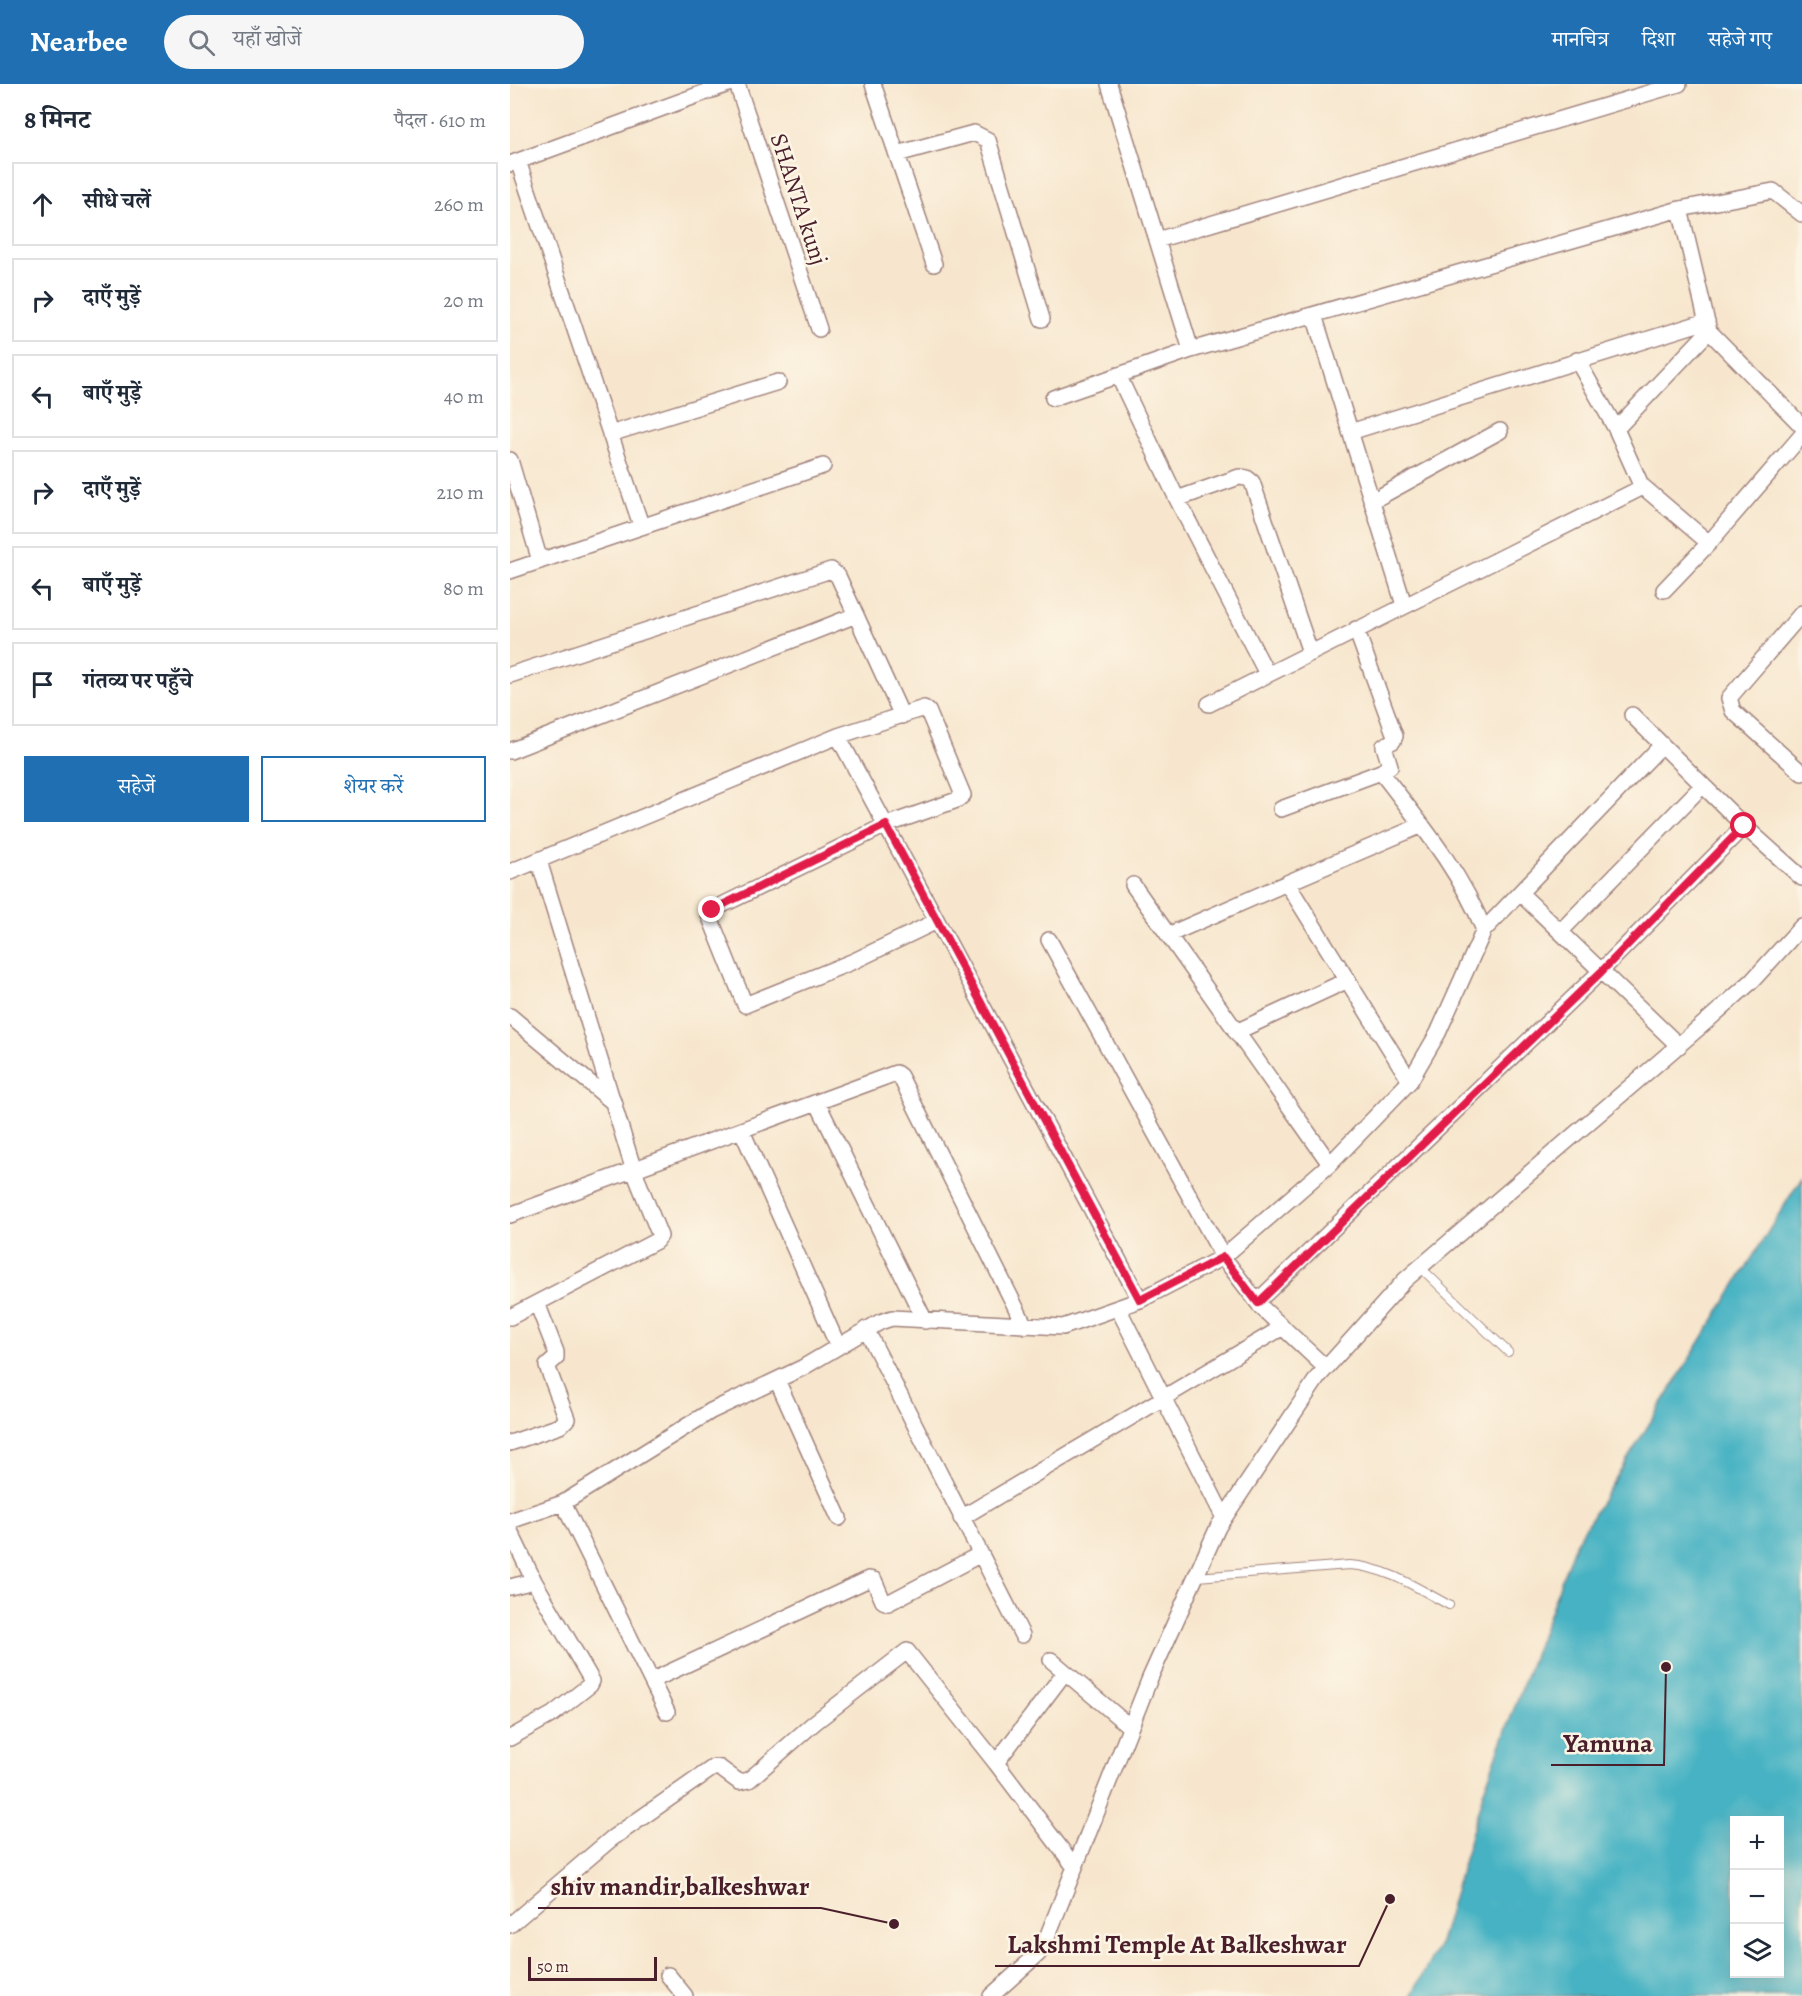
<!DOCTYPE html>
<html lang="hi">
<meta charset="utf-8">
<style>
body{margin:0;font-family:Alegreya,"Noto Serif Devanagari",serif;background:#f6f6f7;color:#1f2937}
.controls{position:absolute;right:18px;bottom:18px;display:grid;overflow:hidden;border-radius:0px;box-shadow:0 6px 24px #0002}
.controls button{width:54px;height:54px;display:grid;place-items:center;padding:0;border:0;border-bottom:2px solid #e0e1e3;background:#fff;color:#1f2937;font:30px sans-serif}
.scale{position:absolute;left:18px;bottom:15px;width:129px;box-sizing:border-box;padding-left:6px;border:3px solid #4a1f2b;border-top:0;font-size:16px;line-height:21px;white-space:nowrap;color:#4a1f2b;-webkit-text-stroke:4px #fcf5e5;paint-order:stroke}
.stop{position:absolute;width:18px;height:18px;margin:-14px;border:4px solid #e11d48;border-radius:50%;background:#fff}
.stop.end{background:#e11d48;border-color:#fff;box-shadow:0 2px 6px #0008}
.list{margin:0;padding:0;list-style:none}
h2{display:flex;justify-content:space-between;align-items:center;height:78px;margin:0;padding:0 24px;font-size:26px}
h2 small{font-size:20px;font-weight:400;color:#747a83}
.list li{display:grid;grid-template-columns:39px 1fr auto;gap:18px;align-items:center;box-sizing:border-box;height:84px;margin:0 12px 12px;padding:0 12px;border:2px solid #e0e1e3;border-radius:0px}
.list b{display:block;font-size:22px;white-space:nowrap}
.list em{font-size:20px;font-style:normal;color:#747a83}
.actions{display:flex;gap:12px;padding:18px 24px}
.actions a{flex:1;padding:14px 0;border:2px solid #1f6fb2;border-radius:0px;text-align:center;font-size:21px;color:#1f6fb2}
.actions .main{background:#1f6fb2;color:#fff}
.icon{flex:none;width:33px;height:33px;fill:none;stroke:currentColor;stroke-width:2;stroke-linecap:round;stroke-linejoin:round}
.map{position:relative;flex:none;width:1292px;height:1912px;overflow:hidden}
header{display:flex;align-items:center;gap:36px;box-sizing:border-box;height:84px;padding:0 30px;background:#1f6fb2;color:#fff}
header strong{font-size:28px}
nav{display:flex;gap:33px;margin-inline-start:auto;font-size:21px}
.search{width:420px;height:54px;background:#f6f6f7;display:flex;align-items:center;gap:15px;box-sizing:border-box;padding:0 21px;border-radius:33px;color:#747a83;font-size:22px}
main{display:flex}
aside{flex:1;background:#fff}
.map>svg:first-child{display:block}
</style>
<header>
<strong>Nearbee</strong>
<div class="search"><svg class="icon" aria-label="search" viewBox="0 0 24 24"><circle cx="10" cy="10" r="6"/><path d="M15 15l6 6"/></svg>यहाँ खोजें</div>
<nav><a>मानचित्र</a><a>दिशा</a><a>सहेजे गए</a></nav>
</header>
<main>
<aside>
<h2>8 मिनट<small>पैदल · 610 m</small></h2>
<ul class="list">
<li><svg class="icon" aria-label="ahead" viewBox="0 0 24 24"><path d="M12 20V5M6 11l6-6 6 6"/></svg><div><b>सीधे चलें</b></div><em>260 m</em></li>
<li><svg class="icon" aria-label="right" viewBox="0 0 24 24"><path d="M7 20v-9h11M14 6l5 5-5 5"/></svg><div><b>दाएँ मुड़ें</b></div><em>20 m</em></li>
<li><svg class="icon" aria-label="left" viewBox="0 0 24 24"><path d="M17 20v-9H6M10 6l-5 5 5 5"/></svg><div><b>बाएँ मुड़ें</b></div><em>40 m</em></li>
<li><svg class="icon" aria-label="right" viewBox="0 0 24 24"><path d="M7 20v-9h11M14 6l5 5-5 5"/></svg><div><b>दाएँ मुड़ें</b></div><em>210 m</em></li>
<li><svg class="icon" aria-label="left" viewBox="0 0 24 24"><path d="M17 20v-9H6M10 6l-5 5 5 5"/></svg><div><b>बाएँ मुड़ें</b></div><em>80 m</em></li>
<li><svg class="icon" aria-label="arrive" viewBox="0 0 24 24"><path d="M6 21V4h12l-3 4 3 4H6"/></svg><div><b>गंतव्य पर पहुँचे</b></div></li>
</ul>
<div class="actions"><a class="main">सहेजें</a><a>शेयर करें</a></div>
</aside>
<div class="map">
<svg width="1292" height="1912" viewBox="0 0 1292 1912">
<rect width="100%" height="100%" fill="#fcf5e5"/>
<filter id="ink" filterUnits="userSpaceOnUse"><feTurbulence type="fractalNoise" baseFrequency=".0167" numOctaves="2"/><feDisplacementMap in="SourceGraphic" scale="12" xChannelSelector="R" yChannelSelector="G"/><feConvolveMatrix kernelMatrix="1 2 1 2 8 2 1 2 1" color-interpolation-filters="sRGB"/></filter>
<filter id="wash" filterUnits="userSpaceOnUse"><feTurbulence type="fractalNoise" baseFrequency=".008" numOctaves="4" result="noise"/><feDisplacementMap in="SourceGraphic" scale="24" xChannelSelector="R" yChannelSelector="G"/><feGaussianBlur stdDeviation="1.35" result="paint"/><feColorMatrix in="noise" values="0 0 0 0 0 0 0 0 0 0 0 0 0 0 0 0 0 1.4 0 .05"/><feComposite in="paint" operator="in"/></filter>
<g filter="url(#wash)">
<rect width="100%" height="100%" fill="#f7e6cd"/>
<path fill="#46b2c3" stroke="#486877" stroke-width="1.5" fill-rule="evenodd" d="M1292 1093V1912H901L930 1859 974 1706 1065 1460ZM1224 1736H1270V1890H1224Z"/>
</g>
<g filter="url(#ink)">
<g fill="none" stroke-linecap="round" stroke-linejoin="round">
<defs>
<path id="service" d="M910 1183 998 1268
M687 1493 839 1481C876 1483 907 1504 939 1521"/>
<path id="minor" d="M227 0 309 245
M363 0 424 180
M599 0 681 266
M387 70 464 49 478 56 532 235
M8 77 131 441
M0 80 218 0
M1170 125 1199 247 1292 342
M647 156 1169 0
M804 231 894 521
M1199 247 1106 345 1131 401 1199 459 1292 351
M1067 276 1106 345
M608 291 667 415 757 590
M543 314 681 266 1170 125 1263 107 1292 130
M840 348 1197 237
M100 350 268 298
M0 376 30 477
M667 415 729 393 737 394 742 398 800 568
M862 417 990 347
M0 487 313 382
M1154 506 1199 459
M1292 529 1219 614 1223 627 1292 689
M0 591 321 486 328 492 392 632
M699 620 1127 406 1131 401
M1122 631 1234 742
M328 652 630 1216
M0 667 346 531
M871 688C910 739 950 786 974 846
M771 725 871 688 880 682 874 662 883 657 885 652 846 545
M0 788 328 652 414 624 418 627 453 711 447 716 376 741 202 826 199 831 235 921 344 877 427 837
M777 799 912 741
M623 801 820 1080
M1011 810 1169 962
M1050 848 1192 702
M658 851 777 799 900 997
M539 856 713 1173 748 1219
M0 932 105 1020
M726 948 838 896
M307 1018 415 1237
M232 1047 328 1262
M0 1131 386 989 390 992 515 1242
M608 1224 714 1434
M0 1233 146 1157 150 1152 124 1087 29 777
M356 1245 512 1551
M816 1284 750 1222 749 1216 1091 887 1234 742 1292 794
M267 1296 329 1434
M0 1359 50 1342 57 1335 37 1282 46 1274V1268L27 1219
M53 1419 157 1628
M451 1434 773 1243
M0 1437 53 1419 201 1327 292 1284 370 1238 382 1234 553 1243 630 1216 713 1173 820 1080 900 997 928 949 974 846 1151 662
M0 1447 24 1497 82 1597 80 1601 43 1630 0 1654
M0 1503 24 1497
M541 1576 620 1643
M143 1596 359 1495 364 1496 373 1517 378 1519 469 1471
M486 1679 555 1588
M0 1841 101 1755 204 1683 210 1684 229 1698 239 1696 304 1639 397 1567 486 1679 564 1782
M158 1891 175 1912
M481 1912 528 1870 534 1861 640 1594 708 1443 808 1293 895 1196 1198 936 1242 897 1292 842"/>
</defs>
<use href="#service" stroke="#a0827c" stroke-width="10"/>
<use href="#minor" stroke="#a0827c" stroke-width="18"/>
<use href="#service" stroke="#fff" stroke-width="8"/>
<use href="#minor" stroke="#fff" stroke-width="15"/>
</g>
</g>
<g fill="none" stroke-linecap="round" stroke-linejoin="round" filter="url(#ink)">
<path stroke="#e11d48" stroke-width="8" d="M202 826 376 741 630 1216 713 1173 748 1219 1091 888 1234 742"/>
</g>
<g text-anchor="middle" stroke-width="5" stroke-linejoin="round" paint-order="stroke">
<g font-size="24" fill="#4a1f2b" stroke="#fcf5e5">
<text transform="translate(289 115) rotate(72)" y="8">SHANTA kunj</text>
</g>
</g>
<path fill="none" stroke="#4a1f2b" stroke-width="2" d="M1156 1583L1154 1681H1041M384 1840L311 1824H28M880 1815L849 1882H485"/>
<g fill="#4a1f2b" stroke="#fcf5e5" stroke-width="2">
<circle cx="1156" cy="1583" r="6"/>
<circle cx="384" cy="1840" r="6"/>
<circle cx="880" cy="1815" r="6"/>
</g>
<g font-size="26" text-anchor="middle" font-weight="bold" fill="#4a1f2b" stroke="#fcf5e5" stroke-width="5" stroke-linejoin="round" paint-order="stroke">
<text x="1098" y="1668">Yamuna</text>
<text x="170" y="1811">shiv mandir,balkeshwar</text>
<text x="667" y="1869">Lakshmi Temple At Balkeshwar</text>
</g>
</svg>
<div class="controls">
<button>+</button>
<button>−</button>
<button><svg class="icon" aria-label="layers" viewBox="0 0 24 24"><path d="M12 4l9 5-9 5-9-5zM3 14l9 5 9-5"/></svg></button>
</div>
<div class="scale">50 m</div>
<div class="stop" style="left:1234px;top:742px"></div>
<div class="stop end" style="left:202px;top:826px"></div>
</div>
</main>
